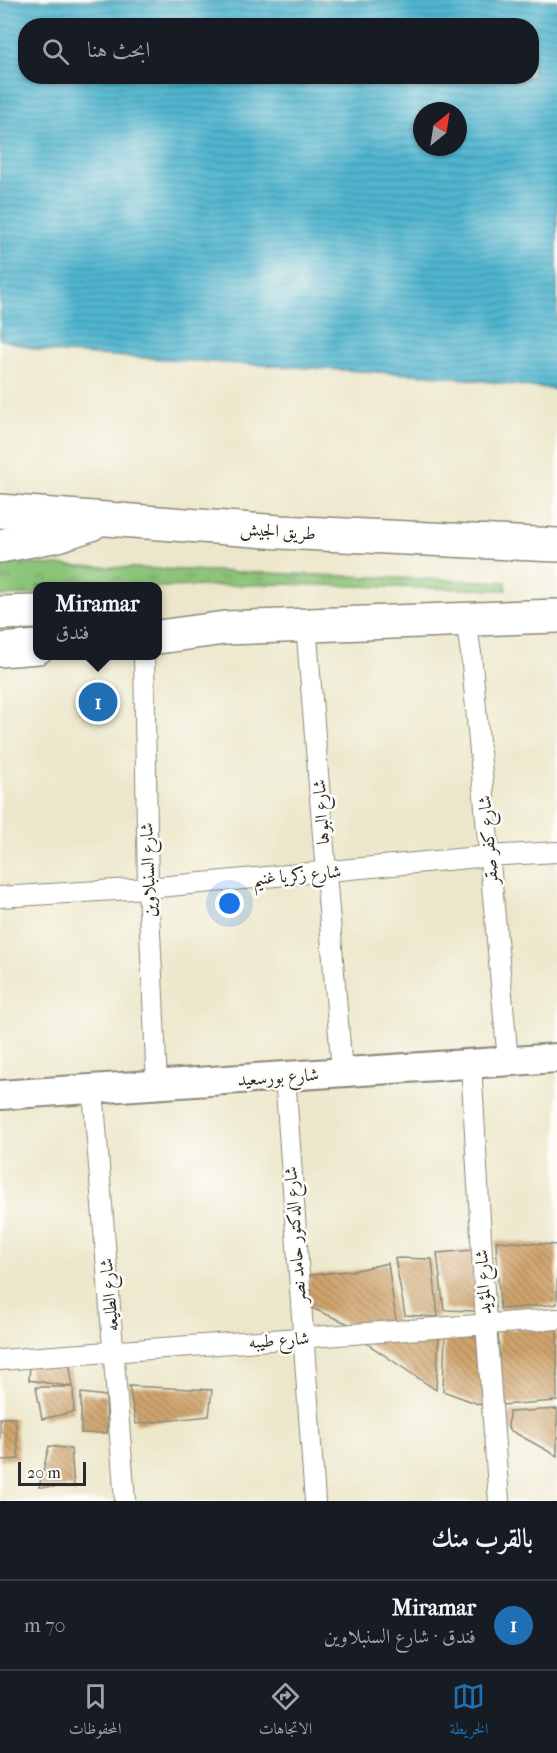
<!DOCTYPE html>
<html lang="ar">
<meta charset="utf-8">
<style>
body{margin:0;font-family:"IM FELL French Canon",Amiri,serif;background:#242831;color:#f1f3f6;direction:rtl}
.compass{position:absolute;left:413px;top:102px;width:54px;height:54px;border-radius:50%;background:#171b24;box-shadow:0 2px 4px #0004;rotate:30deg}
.scale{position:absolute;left:18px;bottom:15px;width:68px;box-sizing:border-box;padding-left:6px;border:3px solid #2b2b2b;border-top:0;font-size:16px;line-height:21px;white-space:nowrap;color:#2b2b2b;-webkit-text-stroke:4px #fdfcf7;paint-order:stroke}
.you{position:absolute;left:230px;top:904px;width:21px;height:21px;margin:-15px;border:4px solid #fff;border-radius:50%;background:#1a73e8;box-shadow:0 0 0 9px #1a73e833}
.badge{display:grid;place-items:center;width:39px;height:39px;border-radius:50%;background:#1f6fb2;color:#fff;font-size:20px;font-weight:700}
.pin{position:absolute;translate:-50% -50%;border:3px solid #fff;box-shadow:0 2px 6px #0006}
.popup{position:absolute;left:33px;top:582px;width:129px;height:78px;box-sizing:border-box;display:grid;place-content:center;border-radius:12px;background:#171b24;filter:drop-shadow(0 2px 4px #0005);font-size:20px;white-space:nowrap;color:#9ea1a6}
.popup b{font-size:22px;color:#f1f3f6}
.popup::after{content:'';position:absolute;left:50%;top:100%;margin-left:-12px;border:12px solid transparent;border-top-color:#171b24}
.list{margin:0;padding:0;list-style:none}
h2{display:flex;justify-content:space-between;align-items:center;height:78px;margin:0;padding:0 24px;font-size:26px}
h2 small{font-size:20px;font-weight:400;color:#9ea1a6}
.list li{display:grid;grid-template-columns:39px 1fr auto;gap:18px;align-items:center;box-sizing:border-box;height:90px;padding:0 24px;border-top:2px solid #363941}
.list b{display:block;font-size:22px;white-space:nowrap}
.list p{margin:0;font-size:20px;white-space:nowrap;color:#9ea1a6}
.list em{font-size:20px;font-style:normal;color:#9ea1a6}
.icon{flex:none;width:33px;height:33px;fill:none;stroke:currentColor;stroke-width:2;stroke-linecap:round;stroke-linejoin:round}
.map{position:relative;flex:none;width:557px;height:1501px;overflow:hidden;direction:ltr}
.search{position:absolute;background:#171b24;box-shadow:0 2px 4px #0004;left:18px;right:18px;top:18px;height:66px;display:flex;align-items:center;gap:15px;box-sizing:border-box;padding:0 21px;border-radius:24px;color:#9ea1a6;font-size:22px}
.sheet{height:168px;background:#171b24}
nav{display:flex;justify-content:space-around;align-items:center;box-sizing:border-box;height:84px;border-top:2px solid #363941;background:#171b24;font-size:16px;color:#9ea1a6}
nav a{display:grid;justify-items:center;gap:3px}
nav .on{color:#1f6fb2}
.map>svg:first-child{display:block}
</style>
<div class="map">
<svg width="557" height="1501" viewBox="0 0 557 1501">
<defs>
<pattern id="grass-tufts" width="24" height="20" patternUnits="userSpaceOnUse" patternTransform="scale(1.5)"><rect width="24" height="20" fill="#8cc57a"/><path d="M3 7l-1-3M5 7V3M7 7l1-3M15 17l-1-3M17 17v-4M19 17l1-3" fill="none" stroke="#73a064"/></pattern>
<pattern id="water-rules" width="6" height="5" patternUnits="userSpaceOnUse" patternTransform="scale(1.5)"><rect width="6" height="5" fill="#50b5cf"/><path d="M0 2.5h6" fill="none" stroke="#4393a8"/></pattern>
<pattern id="building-back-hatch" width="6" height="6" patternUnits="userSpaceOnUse" patternTransform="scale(1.5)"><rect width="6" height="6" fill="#d0a46d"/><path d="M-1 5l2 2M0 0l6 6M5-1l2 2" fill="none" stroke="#a9865a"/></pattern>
</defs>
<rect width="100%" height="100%" fill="#fdfcf7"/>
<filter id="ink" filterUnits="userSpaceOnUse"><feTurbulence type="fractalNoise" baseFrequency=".0167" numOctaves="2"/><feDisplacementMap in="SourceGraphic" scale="12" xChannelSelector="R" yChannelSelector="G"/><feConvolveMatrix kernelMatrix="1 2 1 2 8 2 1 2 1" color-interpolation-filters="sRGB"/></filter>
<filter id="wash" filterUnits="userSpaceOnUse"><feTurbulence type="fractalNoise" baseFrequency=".008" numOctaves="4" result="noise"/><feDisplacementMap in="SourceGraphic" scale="24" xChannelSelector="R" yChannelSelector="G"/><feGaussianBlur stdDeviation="1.35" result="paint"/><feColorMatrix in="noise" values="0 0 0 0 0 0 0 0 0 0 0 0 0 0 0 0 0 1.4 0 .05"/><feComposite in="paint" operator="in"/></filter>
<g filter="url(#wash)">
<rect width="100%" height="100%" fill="#ece7ca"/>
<path fill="url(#grass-tufts)" stroke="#5c7852" stroke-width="1.5" d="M0 563 506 582V590L280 584 158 587 38 586V594L0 596Z"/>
<path fill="url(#water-rules)" stroke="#3e707d" stroke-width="1.5" fill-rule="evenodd" d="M0 0H557V390L441 376 64 353 39 350 0 339ZM26 26H532V76H26ZM422 111H458V147H422Z"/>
<g id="blocks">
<path fill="url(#building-back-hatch)" d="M496 1241 557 1245V1304L500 1309Z
M472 1250 476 1311 444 1310 437 1253Z
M395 1258 432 1259 438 1317 405 1315Z
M388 1263 396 1321 351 1325 300 1303 311 1275 357 1270Z
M557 1328V1401L501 1405 498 1329Z
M445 1333 477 1337 492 1409 443 1391Z
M353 1334 439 1336 436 1390Z
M68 1356 73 1387 74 1412 42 1419 36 1387H73L29 1380 30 1365Z
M129 1386 212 1390 209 1416 136 1424Z
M81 1393 106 1396 107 1433H81Z
M557 1409V1456L508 1429 509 1412Z
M0 1418H15L19 1459 0 1460Z
M49 1446 71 1449 74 1487H39Z"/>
</g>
</g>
<g filter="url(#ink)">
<use href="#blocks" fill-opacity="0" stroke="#8c897a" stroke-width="1.5"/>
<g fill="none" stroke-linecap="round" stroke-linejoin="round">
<defs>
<path id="minor" d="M466 620 471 653 508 1061
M306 624 342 1072
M144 656 148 888 157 1085
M0 897 148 888 489 856 557 852
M471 1063 486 1324 499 1501
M285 1076 315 1501
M93 1089 125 1501
M0 1360 557 1319"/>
<path id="secondary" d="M0 1095 557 1058"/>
<path id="trunk" d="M0 511 280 532 557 545
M0 546 58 535 91 524
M0 613 38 612
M158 637 225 628 557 616
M0 650 38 647"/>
</defs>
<use href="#minor" stroke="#8c897a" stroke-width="22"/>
<use href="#secondary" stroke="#8c897a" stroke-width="32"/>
<use href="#trunk" stroke="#8c897a" stroke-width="36"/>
<use href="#minor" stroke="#fff" stroke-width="20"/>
<use href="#secondary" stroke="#fff" stroke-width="28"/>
<use href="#trunk" stroke="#fff" stroke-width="33"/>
</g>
</g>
<g text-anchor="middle" stroke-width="5" stroke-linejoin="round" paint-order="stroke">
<g font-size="18" fill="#2b2b2b" stroke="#fdfcf7">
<text transform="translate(278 531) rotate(4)" y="6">طريق الجيش</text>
<text transform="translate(321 812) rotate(-94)" y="6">شارع البوها</text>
<text transform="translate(488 840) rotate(-95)" y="6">شارع كفر صقر</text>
<text transform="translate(148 870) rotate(-92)" y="6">شارع السنبلاوين</text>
<text transform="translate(297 875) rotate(-5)" y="6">شارع زكريا غنيم</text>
<text transform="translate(278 1077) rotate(-4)" y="6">شارع بورسعيد</text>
<text transform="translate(295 1235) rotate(-94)" y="6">شارع الدكتور حامد نصر</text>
<text transform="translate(483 1282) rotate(-93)" y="6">شارع المؤيد</text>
<text transform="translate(109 1295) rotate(-95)" y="6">شارع الطليعه</text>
<text transform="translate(279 1340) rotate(-4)" y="6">شارع طيبه</text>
</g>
</g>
</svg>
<svg class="compass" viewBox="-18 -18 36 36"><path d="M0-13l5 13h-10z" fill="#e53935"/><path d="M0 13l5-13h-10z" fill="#9ea1a6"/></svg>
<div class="scale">20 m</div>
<div class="you"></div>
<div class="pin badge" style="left:98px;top:702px">1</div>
<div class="popup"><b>Miramar</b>فندق</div>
<div class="search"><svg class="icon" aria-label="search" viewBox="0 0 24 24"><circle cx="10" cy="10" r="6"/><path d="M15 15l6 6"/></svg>ابحث هنا</div>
</div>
<section class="sheet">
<h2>بالقرب منك<small></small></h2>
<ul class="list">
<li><span class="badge">1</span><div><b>Miramar</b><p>فندق · شارع السنبلاوين</p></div><em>70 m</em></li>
</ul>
</section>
<nav>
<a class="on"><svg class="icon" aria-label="map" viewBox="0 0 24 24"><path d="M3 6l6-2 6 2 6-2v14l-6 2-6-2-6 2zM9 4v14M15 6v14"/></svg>الخريطة</a>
<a><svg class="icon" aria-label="directions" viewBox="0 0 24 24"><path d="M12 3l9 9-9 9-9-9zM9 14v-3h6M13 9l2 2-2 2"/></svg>الاتجاهات</a>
<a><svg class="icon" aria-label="saved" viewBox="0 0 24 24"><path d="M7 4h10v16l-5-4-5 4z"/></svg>المحفوظات</a>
</nav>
